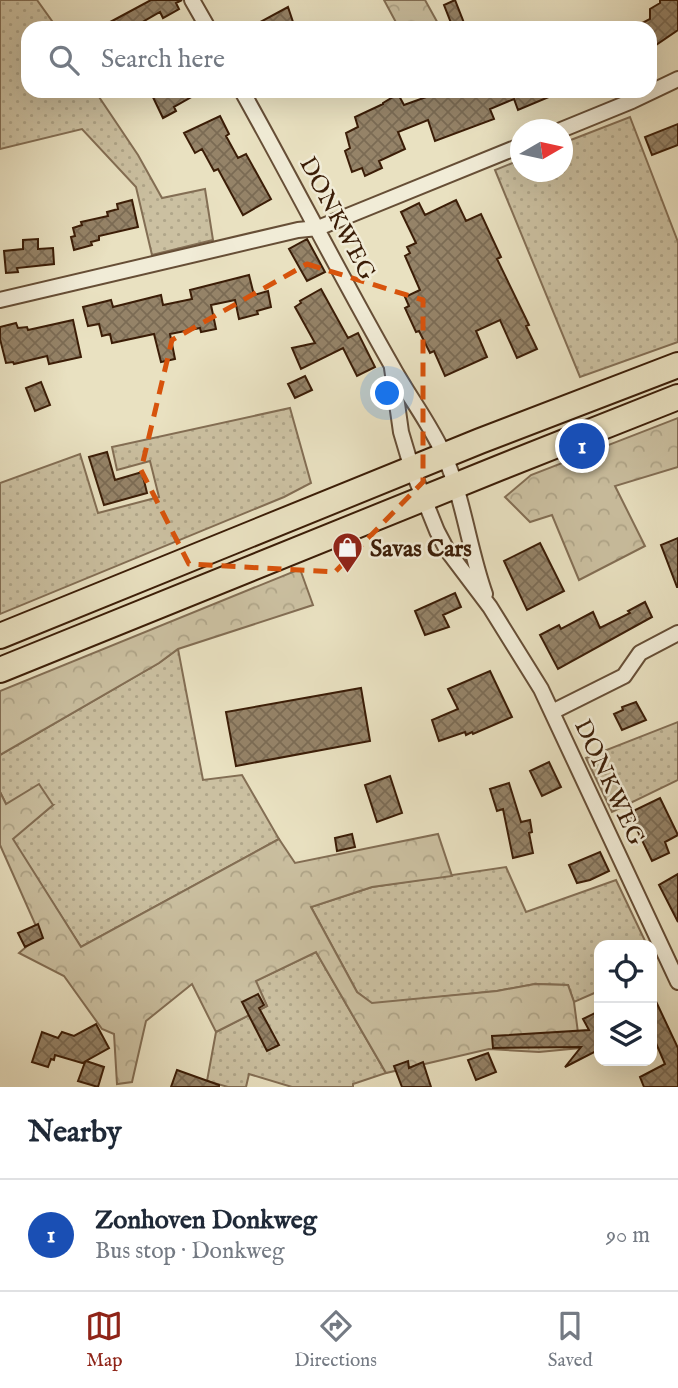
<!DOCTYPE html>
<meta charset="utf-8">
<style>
body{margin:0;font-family:"IM FELL English",serif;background:#f6f6f7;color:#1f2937}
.controls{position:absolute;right:21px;bottom:21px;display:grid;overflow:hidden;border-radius:14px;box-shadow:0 7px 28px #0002}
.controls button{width:63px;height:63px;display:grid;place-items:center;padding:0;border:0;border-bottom:2px solid #e0e1e3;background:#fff;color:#1f2937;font:35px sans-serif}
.compass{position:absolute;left:510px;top:119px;width:63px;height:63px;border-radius:50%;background:#fff;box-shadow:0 7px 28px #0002;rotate:81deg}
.you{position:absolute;left:388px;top:394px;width:24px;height:24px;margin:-18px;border:5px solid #fff;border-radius:50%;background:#1a73e8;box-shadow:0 0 0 10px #1a73e833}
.badge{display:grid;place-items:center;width:46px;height:46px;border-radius:50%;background:#8f2418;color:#fff;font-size:23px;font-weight:700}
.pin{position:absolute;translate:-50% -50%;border:4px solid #fff;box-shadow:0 2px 7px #0006}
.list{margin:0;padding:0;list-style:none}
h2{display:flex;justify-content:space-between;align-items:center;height:91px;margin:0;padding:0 28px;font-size:30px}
h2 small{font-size:23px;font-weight:400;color:#747a83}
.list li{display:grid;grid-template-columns:46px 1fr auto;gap:21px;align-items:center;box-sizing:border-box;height:112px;padding:0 28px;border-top:2px solid #e0e1e3}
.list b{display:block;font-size:26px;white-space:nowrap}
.list p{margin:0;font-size:23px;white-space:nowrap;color:#747a83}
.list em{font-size:23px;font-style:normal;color:#747a83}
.icon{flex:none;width:38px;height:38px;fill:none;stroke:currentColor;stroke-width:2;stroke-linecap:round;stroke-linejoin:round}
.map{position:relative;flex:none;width:678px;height:1087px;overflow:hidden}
.search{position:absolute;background:#fff;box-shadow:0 7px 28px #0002;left:21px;right:21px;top:21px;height:77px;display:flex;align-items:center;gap:18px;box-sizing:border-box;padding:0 24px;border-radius:21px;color:#747a83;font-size:26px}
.sheet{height:203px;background:#fff}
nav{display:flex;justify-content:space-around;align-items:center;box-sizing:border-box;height:98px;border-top:2px solid #e0e1e3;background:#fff;font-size:19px;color:#747a83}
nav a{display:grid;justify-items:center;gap:4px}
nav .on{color:#8f2418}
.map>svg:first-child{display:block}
</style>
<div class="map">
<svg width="678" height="1087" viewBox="0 0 678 1087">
<defs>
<pattern id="grass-dots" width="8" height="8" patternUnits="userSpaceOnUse" patternTransform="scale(1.75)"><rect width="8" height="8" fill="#cbc0a1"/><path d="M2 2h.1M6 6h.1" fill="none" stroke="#afa589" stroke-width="1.8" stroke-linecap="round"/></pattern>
<pattern id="forest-crowns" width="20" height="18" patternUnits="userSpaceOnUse" patternTransform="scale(1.75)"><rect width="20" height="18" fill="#cbc0a1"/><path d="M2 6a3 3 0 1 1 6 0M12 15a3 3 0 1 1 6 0" fill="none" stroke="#afa589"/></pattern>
<pattern id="building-cross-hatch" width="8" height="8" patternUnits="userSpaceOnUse" patternTransform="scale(1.75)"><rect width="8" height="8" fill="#958368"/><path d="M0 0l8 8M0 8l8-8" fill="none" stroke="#7b6b54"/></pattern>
</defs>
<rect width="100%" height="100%" fill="#e9e1c1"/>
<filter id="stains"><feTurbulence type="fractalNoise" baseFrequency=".00286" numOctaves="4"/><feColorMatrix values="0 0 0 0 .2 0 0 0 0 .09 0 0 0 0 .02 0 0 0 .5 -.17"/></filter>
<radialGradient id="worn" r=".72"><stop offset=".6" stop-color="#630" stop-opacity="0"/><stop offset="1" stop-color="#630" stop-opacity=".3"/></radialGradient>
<path fill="url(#grass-dots)" stroke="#836e54" stroke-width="2" d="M0 0H37L57 28H28V91H95L138 155 162 198 205 189 213 240 152 255 136 187 82 129 0 149Z
M630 117 678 242V342L580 377 495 170 520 160V172H562L563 143Z
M290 408 311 483 284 497 0 614V483L80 454 98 513 159 497 150 461 117 470 112 447Z
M178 649 203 780 242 775 279 839 81 947 12 839 53 805 6 804 0 792V755L159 663Z
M678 722V780L612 812 586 758Z
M506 867 526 912 616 880 647 945H599V991L574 1002 568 985 535 984 497 991 372 1004 357 992 311 907 372 887Z
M316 952 386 1073 353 1084V1087H292L249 1074 246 1087H228L207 1081 216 1032 267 1006 255 981Z"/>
<path fill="url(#forest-crowns)" stroke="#836e54" stroke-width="2" d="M384 0H425L440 27 399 28Z
M678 418V467L615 486 645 546 579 580 552 515 530 522 505 497 531 475Z
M300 569 313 605 178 649 159 663 0 755V691Z
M39 784 53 805 13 839 81 947 279 839 295 863 438 834 452 876 372 887 311 907 357 992 372 1003 497 991 535 984 568 985 574 1002 580 1048 539 1052 489 1049 386 1073 316 952 256 981 267 1006 216 1032 192 984 146 1021 132 1082 117 1084 114 1034 102 1029 64 976 19 953 40 935 0 845V792L6 804Z"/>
<path fill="url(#building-cross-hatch)" stroke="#3b1d07" stroke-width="2" d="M151 0H182L176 3 179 9 163 18 160 12 132 28H99Z
M455 0 466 28H453L444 5Z
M660 0H678V30L650 49V28H633L650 19V9L660 3Z
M288 7 295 28H249Z
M150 91H202L174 107 176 111 163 118Z
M443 91H563L518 110 514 99 490 109 494 119 435 141 428 120 398 132 405 149 379 161 382 168 365 176 362 168 352 172 345 151 350 148 346 133 358 127 355 117 383 104V103L398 94 404 105Z
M220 116 229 134 226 136 238 158 246 154 271 199 243 215 218 169 214 171 202 149 195 153 184 133Z
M678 124V145L652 155 645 137Z
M132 200 138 227 99 236V240L91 242 92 245 74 250 71 237 75 236 73 228 82 225 81 222 108 216 107 212 118 209 117 204Z
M456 200 466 221 481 214 501 257 497 259 529 325 526 326 537 349 517 358 500 320 476 331 487 357 445 376 434 351 430 353 419 331 416 332 405 308 409 306 405 297 420 290 405 256 410 253 407 247 416 243 401 212 419 203 425 215Z
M38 239V249L53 248 54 264 17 268 18 272 6 273 4 251 23 249V240Z
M307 239 325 272 307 281 289 249Z
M249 275 254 295 268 291 271 307 257 311 258 314 239 319 235 300 211 305 216 329 201 332 200 328 170 334 175 359 161 362 154 334 112 343 110 334 102 336 99 324 88 326 83 307 111 300 113 307 161 295 163 305 192 299 190 290Z
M321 289 348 338 358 333 375 367 357 376 343 348 301 369 292 348 315 343 295 307 301 303 300 301Z
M73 320 81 357 49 364 47 356 14 364 13 362 6 363 0 339V327L16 323 18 328 27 327 28 330Z
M305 376 312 390 295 398 288 384Z
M41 382 50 405 35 411 26 388Z
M107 452 115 480 142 472 147 493 104 505 89 457Z
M678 538V587H677L661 545Z
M540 543 564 591 527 610 504 561Z
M455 593 461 607 443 615 449 627 425 635 415 611Z
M645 602 652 617 558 669 540 635 559 625 561 629 593 612 600 628 630 613 628 611Z
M490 671 512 717 473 734 472 732 466 735 465 732 439 741 432 720 458 709 448 689Z
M361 688 370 741 236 766 226 712Z
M636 702 646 720 622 730 614 714 623 710 622 707Z
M549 762 561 787 542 796 530 771Z
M390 776 402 813 377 822 365 785Z
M509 783 521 822 530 820 532 832 529 833 533 853 513 858 503 809 497 811 490 789Z
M660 798 678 835 665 842 669 853 652 861 629 813Z
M352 834 355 847 337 851 335 838Z
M600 852 609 871 590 880 577 883 569 865Z
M678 874V922L659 885Z
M38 924 43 938 25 947 18 933Z
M652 993 678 1048V1087H644L640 1077 665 1064 652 1034Z
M258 994 264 1005 259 1008 279 1045 267 1051 242 1002Z
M599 1011V1052L598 1050 565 1067 581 1047 493 1048 492 1036 589 1030 583 1019Z
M96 1024 109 1048 86 1061 104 1067 98 1087 78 1081 85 1062 82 1063 55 1055 54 1060 51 1059 48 1067 32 1062 42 1032 58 1038 62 1032 74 1036Z
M488 1053 496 1072 476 1080 468 1060Z
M408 1061 409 1068 423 1062 431 1087H402L394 1066Z
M177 1070 219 1085V1087H171Z"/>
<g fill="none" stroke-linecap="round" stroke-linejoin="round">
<defs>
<path id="minor" d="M192 0 208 28
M242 91C293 182 340 275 392 366 409 397 431 425 445 457 464 501 469 549 485 594
M561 130 632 101 678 79
M0 300 298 230 318 228 520 146
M392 368 401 432 412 469 437 531 447 550 490 607 541 689 678 982
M552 712 624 676 640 653 678 633"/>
<path id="trunk" d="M0 636 480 441 678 365
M0 670 499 468 678 397"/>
</defs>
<use href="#minor" stroke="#664e36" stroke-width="18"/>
<use href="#trunk" stroke="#3b1d07" stroke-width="28"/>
<use href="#minor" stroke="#f1ecd7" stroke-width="14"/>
<use href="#trunk" stroke="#e9e1c1" stroke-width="24"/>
</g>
<path fill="none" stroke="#d7530c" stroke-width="5" stroke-dasharray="14 9" stroke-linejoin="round" d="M307 264 423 300V482L335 572 189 564 141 470 172 340Z"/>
<defs>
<symbol id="shop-pin" viewBox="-11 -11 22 30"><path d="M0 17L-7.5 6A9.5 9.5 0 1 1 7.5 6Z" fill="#8f2418" stroke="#f1ecd7"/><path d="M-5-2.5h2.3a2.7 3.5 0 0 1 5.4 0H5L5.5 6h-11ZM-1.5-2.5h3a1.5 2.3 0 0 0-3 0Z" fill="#fff"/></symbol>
</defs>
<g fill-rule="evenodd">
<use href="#shop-pin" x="330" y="530" width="35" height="47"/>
</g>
<g text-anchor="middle" stroke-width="5" stroke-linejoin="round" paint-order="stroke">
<g font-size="24" fill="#3b1d07" stroke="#f1ecd7">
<text transform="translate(338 218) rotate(62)" y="8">DONKWEG</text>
<text transform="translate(610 782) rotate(65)" y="8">DONKWEG</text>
</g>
<g font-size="24" font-weight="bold" fill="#3b1d07" stroke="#f1ecd7" text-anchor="start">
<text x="370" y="556">Savas Cars</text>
</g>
</g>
<rect width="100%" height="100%" filter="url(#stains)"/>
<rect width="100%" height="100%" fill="url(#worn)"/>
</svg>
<div class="controls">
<button><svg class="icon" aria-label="locate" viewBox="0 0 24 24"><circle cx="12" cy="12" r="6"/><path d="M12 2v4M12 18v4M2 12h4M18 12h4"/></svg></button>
<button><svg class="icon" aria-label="layers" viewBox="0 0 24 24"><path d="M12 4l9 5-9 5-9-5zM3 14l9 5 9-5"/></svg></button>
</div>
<svg class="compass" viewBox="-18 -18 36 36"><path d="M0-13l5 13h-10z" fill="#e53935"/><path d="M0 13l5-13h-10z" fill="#747a83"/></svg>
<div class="you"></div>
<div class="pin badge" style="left:582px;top:446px;background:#1a4fb4">1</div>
<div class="search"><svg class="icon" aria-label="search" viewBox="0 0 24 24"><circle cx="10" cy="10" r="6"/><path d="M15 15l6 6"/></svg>Search here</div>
</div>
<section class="sheet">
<h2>Nearby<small></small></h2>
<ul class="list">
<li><span class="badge" style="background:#1a4fb4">1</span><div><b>Zonhoven Donkweg</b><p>Bus stop · Donkweg</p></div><em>90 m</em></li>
</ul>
</section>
<nav>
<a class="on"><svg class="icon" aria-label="map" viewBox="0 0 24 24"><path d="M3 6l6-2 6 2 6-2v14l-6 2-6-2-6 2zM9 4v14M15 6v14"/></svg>Map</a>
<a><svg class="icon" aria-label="directions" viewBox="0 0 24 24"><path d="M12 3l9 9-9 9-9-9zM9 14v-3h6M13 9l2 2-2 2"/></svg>Directions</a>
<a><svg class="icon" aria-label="saved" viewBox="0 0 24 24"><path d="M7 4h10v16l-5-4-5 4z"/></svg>Saved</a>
</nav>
